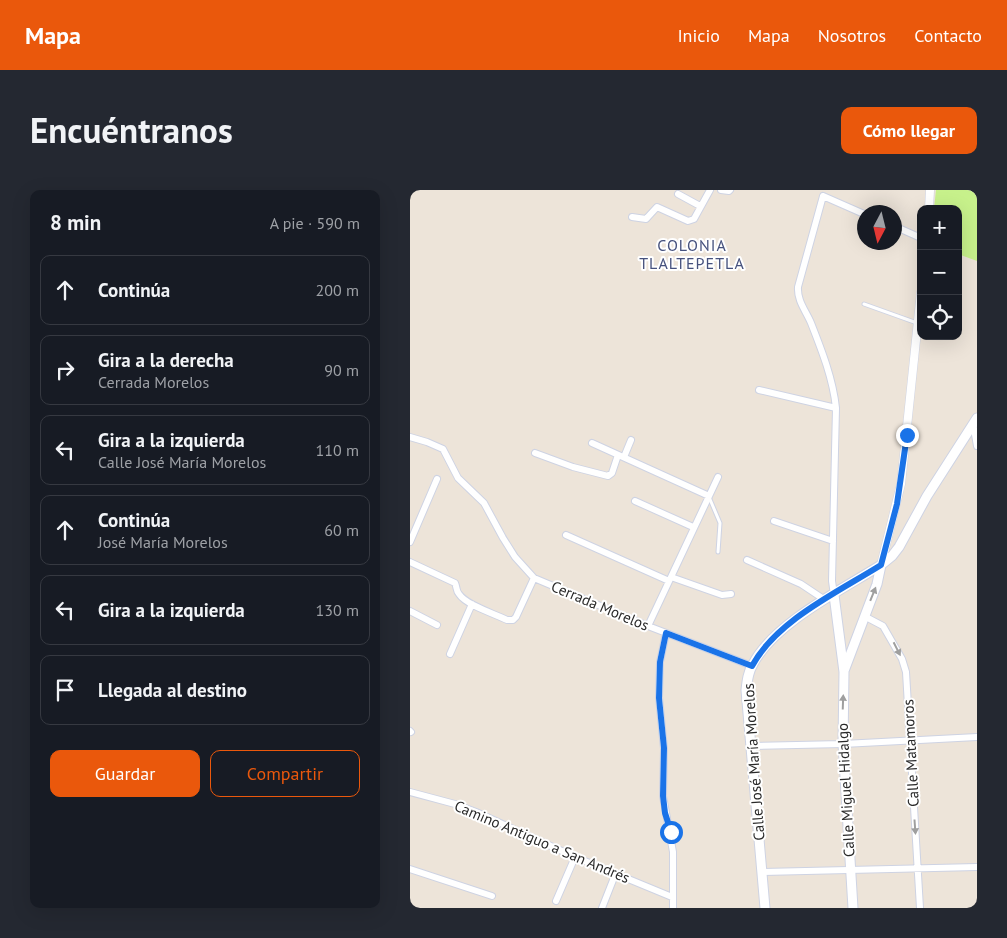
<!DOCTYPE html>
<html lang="es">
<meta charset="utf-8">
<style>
body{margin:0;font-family:"PT Sans",sans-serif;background:#242831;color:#f1f3f6}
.controls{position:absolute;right:15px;top:15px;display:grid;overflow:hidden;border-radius:10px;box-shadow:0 5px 20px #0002}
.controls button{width:45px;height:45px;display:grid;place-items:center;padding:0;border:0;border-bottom:1px solid #363941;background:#171b24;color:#f1f3f6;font:25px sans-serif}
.compass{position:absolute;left:447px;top:15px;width:45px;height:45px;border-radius:50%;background:#171b24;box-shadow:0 5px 20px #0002;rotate:187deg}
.stop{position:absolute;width:15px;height:15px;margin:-11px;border:4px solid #1a73e8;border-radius:50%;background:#fff}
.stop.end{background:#1a73e8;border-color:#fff;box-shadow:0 1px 5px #0008}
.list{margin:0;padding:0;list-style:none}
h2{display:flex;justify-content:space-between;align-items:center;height:65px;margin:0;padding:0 20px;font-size:21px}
h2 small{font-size:16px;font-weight:400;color:#9ea1a6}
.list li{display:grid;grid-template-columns:32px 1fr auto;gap:15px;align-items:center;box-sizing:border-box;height:70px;margin:0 10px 10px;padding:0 10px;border:1px solid #363941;border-radius:10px}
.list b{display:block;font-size:19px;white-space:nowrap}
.list p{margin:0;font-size:16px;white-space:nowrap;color:#9ea1a6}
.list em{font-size:16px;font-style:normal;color:#9ea1a6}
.actions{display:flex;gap:10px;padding:15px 20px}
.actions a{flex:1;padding:11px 0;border:1px solid #ea580c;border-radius:10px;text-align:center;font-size:18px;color:#ea580c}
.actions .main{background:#ea580c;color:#fff}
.icon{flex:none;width:28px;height:28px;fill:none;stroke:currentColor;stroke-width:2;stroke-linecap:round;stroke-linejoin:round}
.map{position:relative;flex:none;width:567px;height:718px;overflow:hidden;border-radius:10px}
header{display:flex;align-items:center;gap:30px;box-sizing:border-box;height:70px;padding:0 25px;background:#ea580c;color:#fff}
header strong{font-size:24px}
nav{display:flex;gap:28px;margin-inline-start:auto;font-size:18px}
.intro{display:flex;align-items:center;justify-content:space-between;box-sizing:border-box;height:120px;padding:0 30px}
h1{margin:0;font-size:35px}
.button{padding:12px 22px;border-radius:10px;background:#ea580c;color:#fff;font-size:18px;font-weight:700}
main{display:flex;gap:30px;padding:0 30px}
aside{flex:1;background:#171b24;border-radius:10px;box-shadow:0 5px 20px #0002}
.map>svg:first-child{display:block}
</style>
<header>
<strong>Mapa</strong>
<nav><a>Inicio</a><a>Mapa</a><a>Nosotros</a><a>Contacto</a></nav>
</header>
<div class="intro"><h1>Encuéntranos</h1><a class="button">Cómo llegar</a></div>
<main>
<aside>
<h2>8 min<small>A pie · 590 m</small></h2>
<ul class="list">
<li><svg class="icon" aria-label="ahead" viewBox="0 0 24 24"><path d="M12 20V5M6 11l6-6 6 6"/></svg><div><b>Continúa</b></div><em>200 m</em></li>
<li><svg class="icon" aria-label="right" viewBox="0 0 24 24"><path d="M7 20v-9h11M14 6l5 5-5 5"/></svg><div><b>Gira a la derecha</b><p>Cerrada Morelos</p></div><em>90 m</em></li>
<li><svg class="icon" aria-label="left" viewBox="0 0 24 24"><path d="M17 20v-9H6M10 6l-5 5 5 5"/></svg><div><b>Gira a la izquierda</b><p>Calle José María Morelos</p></div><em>110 m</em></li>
<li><svg class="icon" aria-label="ahead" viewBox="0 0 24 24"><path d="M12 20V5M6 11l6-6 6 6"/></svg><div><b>Continúa</b><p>José María Morelos</p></div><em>60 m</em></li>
<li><svg class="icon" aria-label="left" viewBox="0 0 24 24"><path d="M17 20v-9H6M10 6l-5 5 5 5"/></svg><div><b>Gira a la izquierda</b></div><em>130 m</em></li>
<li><svg class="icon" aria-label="arrive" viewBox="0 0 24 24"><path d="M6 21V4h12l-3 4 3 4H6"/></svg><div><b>Llegada al destino</b></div></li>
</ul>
<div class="actions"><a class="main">Guardar</a><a>Compartir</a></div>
</aside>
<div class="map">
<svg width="567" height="718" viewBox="0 0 567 718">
<rect width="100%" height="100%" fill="#ede4d9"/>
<path fill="#c7f18b" d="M526 0H567V71L548 64V19H524Z"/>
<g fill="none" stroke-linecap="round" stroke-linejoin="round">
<defs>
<path id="service" d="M454 114 507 133
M299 307 310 333 308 362"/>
<path id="minor" d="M311 0 319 1 320 0
M268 4 290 16
M413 6 388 97C387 111 396 121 401 133 412 161 423 189 426 218L422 391 424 405
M413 6 454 24
M222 27 236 29 247 17 278 31 284 29 300 0
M484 36 511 48
M349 200 426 218
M563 233 567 256
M0 247 17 252 33 259 48 288 74 313 93 348 105 367 124 388 238 436 342 476
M182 253 299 306
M125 263 163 277 198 286 202 283 208 265
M214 267 221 250
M225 311 283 337
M364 331 423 351
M156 345 259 391
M0 352 27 289
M337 370 391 394 415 410
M0 372 45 393C47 397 46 401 49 404 56 415 85 424 97 430H103L106 427 124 388
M261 387 312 405 321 404
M0 421 27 435
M454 426 473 436 492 469 496 482 510 718
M238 436 308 287
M256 443 250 472 249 507 254 559 253 606 263 662V718
M40 464 62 414
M0 541 1 542
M342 556 433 554 567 547
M0 602 45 614 66 622 165 667 262 707
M0 679 82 706
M353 682 567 677
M146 711 165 667
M192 718 205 685"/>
<path id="tertiary" d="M519 19 520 0
M471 375 491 294 511 102"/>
<path id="secondary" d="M424 405 434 482 433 554 443 718
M434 481 467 394 471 375
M355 718 336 500C337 491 338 482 343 474 364 433 433 399 471 375L482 366 489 357 517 306 567 228"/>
</defs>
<use href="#service" stroke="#ced3e3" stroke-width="5"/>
<use href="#minor" stroke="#ced3e3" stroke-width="8"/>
<use href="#tertiary" stroke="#ced3e3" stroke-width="9"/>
<use href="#secondary" stroke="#ced3e3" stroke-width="11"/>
<use href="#service" stroke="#fff" stroke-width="3"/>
<use href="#minor" stroke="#fff" stroke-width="6"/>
<use href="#tertiary" stroke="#fff" stroke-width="8"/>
<use href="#secondary" stroke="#fff" stroke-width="9"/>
</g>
<defs><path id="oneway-solid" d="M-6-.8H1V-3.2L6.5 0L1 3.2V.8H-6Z" transform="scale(1.25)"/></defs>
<g fill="#9f9f9f">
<use href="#oneway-solid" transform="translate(463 404) rotate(-68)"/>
<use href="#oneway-solid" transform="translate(487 459) rotate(63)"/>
<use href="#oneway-solid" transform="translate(433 512) rotate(-88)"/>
<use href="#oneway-solid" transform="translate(505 637) rotate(86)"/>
</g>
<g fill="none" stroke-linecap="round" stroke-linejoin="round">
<path stroke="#1a73e8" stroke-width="6" d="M261 642 255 623 253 606 254 558 249 508 250 472 256 443 342 476C367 430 428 402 471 375L487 314 497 245"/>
</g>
<g text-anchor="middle" stroke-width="4" stroke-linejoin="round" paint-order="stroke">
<g font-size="15" fill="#292929" stroke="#fff">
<text transform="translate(190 416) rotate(23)" y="5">Cerrada Morelos</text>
<text transform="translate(501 563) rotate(-93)" y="5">Calle Matamoros</text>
<text transform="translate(344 572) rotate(-94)" y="5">Calle José María Morelos</text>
<text transform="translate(436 600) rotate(-93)" y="5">Calle Miguel Hidalgo</text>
<text transform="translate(132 652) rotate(23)" y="5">Camino Antiguo a San Andrés</text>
</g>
<g font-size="16" letter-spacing="1" fill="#46517d" stroke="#fff">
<text x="282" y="61">COLONIA<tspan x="282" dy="18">TLALTEPETLA</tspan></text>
</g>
</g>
</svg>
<div class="controls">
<button>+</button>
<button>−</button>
<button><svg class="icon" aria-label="locate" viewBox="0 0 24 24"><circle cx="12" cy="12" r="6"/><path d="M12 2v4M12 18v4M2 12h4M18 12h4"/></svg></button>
</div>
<svg class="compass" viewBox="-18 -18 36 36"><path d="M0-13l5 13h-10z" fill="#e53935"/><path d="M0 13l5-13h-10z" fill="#9ea1a6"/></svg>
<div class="stop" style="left:261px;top:642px"></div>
<div class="stop end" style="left:497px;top:245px"></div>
</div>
</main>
